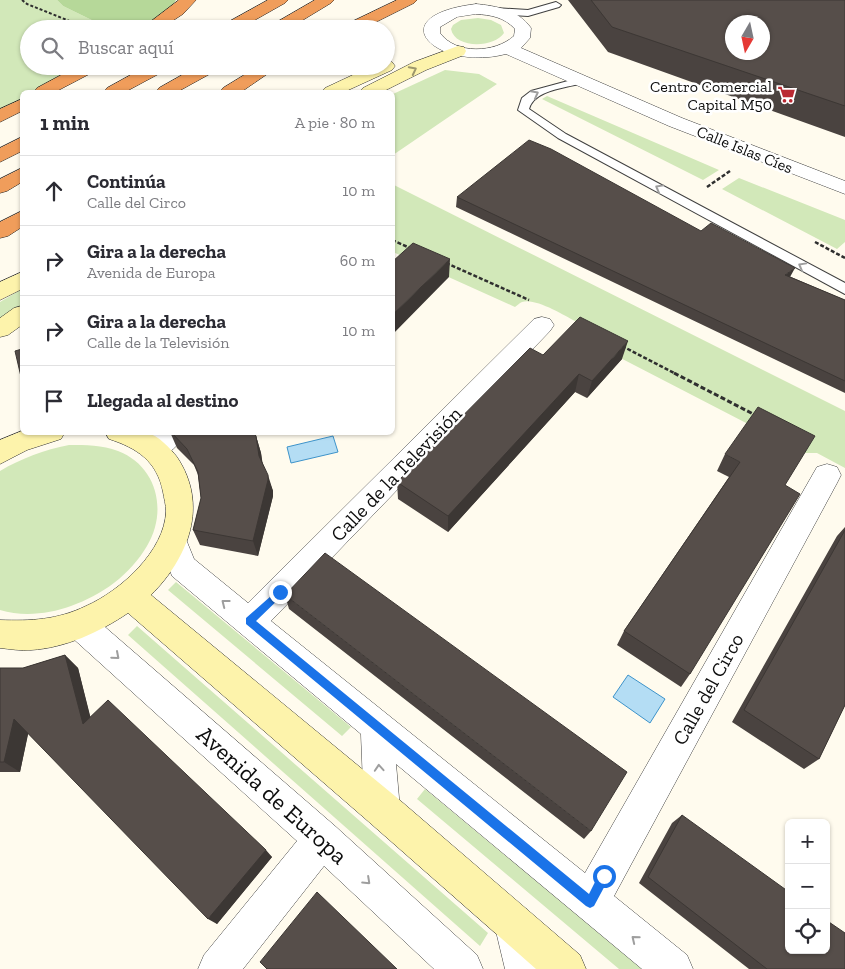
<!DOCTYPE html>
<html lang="es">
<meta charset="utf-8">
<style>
body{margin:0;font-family:"Zilla Slab",serif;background:#f7f7f7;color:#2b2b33}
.controls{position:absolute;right:15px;bottom:15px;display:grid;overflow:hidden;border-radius:8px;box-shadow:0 1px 4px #0004}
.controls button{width:45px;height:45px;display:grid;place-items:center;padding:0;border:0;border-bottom:1px solid #e1e1e2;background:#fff;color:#2b2b33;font:25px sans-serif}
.compass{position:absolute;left:725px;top:15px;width:45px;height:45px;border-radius:50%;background:#fff;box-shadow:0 1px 4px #0004;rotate:189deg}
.stop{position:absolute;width:15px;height:15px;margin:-11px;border:4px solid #1a73e8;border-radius:50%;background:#fff}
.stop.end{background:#1a73e8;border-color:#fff;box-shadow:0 1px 5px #0008}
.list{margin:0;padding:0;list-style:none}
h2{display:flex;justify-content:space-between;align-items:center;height:65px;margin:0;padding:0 20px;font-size:21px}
h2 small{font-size:16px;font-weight:400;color:#7c7c81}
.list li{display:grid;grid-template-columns:32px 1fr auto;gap:15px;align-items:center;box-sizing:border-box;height:70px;padding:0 20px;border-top:1px solid #e1e1e2}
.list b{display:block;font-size:19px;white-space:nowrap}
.list p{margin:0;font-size:16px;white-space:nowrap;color:#7c7c81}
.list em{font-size:16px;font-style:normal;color:#7c7c81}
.icon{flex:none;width:28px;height:28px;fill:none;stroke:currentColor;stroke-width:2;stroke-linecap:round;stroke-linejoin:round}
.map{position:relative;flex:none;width:845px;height:969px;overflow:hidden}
.search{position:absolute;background:#fff;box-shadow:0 1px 4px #0004;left:20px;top:20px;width:375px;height:55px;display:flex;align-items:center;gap:12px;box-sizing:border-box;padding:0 18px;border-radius:28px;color:#7c7c81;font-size:19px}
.panel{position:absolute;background:#fff;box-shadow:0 1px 4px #0004;left:20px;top:90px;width:375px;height:345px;border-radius:8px}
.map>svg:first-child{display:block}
</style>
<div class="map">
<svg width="845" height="969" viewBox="0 0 845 969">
<rect width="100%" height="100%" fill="#fffbee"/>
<path fill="#d2e8b9" d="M0 0H57L63 6 110 29H29V66H82L35 92H22V99L0 112Z
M478 18 491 20 501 25 504 33C494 48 455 49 451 29L453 25 461 20Z
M445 70 479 74 497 84 393 155V94Z
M547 96 719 170 703 180 542 99Z
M739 178 845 220V242L837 249 722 189Z
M392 184 845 411V468L817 453H804L576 335 575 321C564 315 534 297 522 302 519 303 518 305 515 307L393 252Z
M22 289V307L0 321V302Z
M69 445C86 445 102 445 118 451 157 466 168 511 147 546 130 575 102 595 71 606 49 614 23 617 0 610V471C22 458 44 450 69 445Z
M176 582 351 727 342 736 168 590Z
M137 626 488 933 480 946 128 635Z
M425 789 642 969H619L417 799Z"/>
<path fill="#b6d899" d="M57 0H176L173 5 144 29H110L63 6Z"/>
<path fill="#b4ddf4" stroke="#3d93ca" d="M333 436 338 452 291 463 287 447Z
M628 675 665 699 650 723 613 697Z"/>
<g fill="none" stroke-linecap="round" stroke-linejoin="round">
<defs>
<path id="lane" d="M556 2 561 5 559 7 528 16 495 14 490 11 495 8 528 10Z
M579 78 583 79 584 81 583 83C565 88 534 90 529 109L566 134 845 283V294L558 138 518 110 522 98 531 91Z"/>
<path id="street" d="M476 4C497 6 518 10 531 28L530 38 521 48 682 118 845 181V194L669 126 506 54C437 72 377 16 476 4ZM476 14C491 15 504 17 515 29L514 36C495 53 456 55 440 33V27L457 17Z
M542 317 550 319 554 325 550 331 271 621 585 873 817 467 827 464 837 467 841 475 837 483 614 896 687 955 693 969H642L396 764 400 809 395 822 382 827 369 822 364 809 361 734 172 576 159 541 163 532 173 529 183 532 194 559 248 603 534 319Z
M155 432H186C178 448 161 463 144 457L140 450 144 443Z
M79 610 90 614 335 826 477 955 483 969H434L324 866 243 969H198L204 955 297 841 68 634 64 624 68 614Z
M513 904 527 909 545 969H505L494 923 499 909Z"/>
<path id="secondary" d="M458 46 464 47 466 51 464 55 426 70 382 92H360L363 88 414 62Z
M386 61 392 62 395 66 392 70 344 92H322L325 88 372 66H386Z
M22 272V289L0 300V282Z
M22 306V325L8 335 0 337V318L14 308Z
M22 431V432H65L61 439 27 450 0 464V440Z
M105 432C118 432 135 429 147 433 158 435 170 448 177 457 209 505 189 557 151 595L395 796 580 955 586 969H536L369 822 128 613C100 632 65 648 31 650 21 651 10 649 0 648V620C31 621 57 620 86 606 120 591 165 551 166 511 166 505 164 498 163 492 157 461 137 448 109 439Z"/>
<path id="highway" d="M179 0H196L183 14 160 29H141Z
M268 0H288L285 3 239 29H219L221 26Z
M315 0H334L331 3 288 29H268L270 26Z
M397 0H417L414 3 362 29H341L343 26Z
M78 66H99L97 70 55 92H34L37 88Z
M147 66H168L166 70 125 92H104L107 88Z
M198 66H219L217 70 177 92H156L159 88Z
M259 66H279L241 92H220L223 88Z
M22 99V111L0 122V109Z
M22 137V151L0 162V148Z
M22 168V182L7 191 0 193V179Z
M22 211V227L8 236 0 238V222Z"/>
</defs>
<use href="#lane" stroke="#404040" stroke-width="2"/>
<use href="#street" stroke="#404040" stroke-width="1"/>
<use href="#secondary" stroke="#2f2f2f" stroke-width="1"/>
<use href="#highway" stroke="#1e1e1e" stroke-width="1"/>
<path stroke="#2f2f2f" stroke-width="2" stroke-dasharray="3 2" stroke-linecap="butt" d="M22 0 27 4 77 24 80 29"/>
<path stroke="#2f2f2f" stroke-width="2.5" stroke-dasharray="4 2" stroke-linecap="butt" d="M707 187 730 171
M392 240 410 248
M815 242 845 258
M446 263 529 300
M622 346 676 374"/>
<path stroke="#2f2f2f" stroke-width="3" stroke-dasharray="5 2.5" stroke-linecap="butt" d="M674 373 757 416"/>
<use href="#lane" fill="#fff" fill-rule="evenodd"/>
<use href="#street" fill="#fff" fill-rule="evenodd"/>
<use href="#secondary" fill="#fdf3ab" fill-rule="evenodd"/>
<use href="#highway" fill="#f09d5b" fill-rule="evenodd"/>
</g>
<path fill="#4a4340" d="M568 0H845V137L608 52Z
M457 197 701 231 791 277 845 300V393L456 207Z
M543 355 622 359 587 398 575 392 448 532 398 499 397 482Z
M170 432H253L256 436 261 453 262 462 273 491V496L258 556 200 545 193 530 201 498 198 475 194 465 177 448Z
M725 454 785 485 690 674 681 687 617 645 624 631 729 477 717 471Z
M845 527V705L819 759 804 769 732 722 837 536Z
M285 595 591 831 584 839 289 609Z
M65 655 78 668 90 717 272 857 217 924 28 733 20 772H0V668H23Z
M682 815 845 969H749L639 883 672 823Z"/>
<path fill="#3c3734" d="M450 259 449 277 392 335V315Z
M795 268 790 277 785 275Z
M628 341 622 359 587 398 592 381Z
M579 374 575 392 448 532V516Z
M256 436 261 453 264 472 259 456Z
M268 475 273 491V496L258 556 253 541Z
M65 655 78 668 95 735 83 724Z
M14 719 29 730 20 772 4 762Z
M266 850 272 857 217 924 208 919Z"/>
<path fill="#564e4a" stroke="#3c3734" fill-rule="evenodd" d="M591 0H845V106L612 27ZM732 22H762V52H732Z
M529 140 551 149 701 231 711 223 795 268 785 275 845 300V381L457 197Z
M413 243 450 259 392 315V262Z
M580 317 628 341 592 381 579 374 448 516 397 482 530 348 543 355Z
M22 349V381L15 351Z
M758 407 815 436 785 485 800 494 690 674 624 631 740 462 725 454Z
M171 432H253L256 436 259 456 268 475V480L253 541 193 530 201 498 198 472 187 449Z
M845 530V705L819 759 744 710Z
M325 553 627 772 591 831 285 595Z
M65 655 83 724 108 700 266 850 208 919 14 719 4 762H0V668H23Z
M682 815 789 892V950H826V920L845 933V969H767L648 877Z
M317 892 397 969H267L260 962Z"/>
<defs><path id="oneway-chevron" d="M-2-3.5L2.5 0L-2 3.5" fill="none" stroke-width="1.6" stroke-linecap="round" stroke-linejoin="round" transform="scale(1.25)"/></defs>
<use stroke="#9d976c" href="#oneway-chevron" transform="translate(413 70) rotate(-27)"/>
<g stroke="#9e9e9e">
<use href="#oneway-chevron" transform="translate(535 94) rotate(-28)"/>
<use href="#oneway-chevron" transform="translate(659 188) rotate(-151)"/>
<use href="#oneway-chevron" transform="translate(802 266) rotate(-151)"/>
<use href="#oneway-chevron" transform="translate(225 603) rotate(-142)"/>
<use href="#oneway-chevron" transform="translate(116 656) rotate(41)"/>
<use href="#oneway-chevron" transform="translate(379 768) rotate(-94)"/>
<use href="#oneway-chevron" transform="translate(367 881) rotate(43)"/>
<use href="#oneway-chevron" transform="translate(635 939) rotate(-141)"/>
</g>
<path fill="#1a73e8" d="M280 588 284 589V594L256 621 589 894 600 872 604 871 608 872 610 876 608 880 594 906 590 908 586 906 246 624V618Z"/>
<defs>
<symbol id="supermarket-bare" viewBox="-9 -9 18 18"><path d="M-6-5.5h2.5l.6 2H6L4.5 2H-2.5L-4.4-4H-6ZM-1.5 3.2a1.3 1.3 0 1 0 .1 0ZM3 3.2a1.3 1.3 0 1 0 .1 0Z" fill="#ba2932" stroke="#fff" stroke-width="2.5" paint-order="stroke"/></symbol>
</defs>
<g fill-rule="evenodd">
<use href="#supermarket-bare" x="774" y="82" width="25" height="25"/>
</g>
<g text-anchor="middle" stroke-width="5" stroke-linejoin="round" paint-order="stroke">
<g font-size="16" fill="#0d0d0d" stroke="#fff" text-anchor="end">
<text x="772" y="92">Centro Comercial<tspan x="772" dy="18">Capital M50</tspan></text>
</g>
<g font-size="16" fill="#0d0d0d" stroke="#fff">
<text transform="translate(745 149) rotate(22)" y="6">Calle Islas Cíes</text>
</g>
<g font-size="20" fill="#0d0d0d" stroke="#fff">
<text transform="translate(396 474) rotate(-46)" y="7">Calle de la Televisión</text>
<text transform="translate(708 689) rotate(-61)" y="7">Calle del Circo</text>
</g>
<g font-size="24" fill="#0d0d0d" stroke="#fff">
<text transform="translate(272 795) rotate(42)" y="8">Avenida de Europa</text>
</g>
</g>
</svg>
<div class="controls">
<button>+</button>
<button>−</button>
<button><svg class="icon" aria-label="locate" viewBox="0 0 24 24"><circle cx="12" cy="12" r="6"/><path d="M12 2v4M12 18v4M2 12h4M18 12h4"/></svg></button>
</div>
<svg class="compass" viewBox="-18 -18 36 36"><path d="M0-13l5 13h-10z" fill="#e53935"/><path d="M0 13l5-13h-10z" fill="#7c7c81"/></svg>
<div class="stop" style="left:604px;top:876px"></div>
<div class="stop end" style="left:280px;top:592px"></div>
<div class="search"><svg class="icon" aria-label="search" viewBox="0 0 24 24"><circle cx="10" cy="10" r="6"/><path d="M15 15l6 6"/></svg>Buscar aquí</div>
<section class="panel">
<h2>1 min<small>A pie · 80 m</small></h2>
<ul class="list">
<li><svg class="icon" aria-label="ahead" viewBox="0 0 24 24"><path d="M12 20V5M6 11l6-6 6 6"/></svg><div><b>Continúa</b><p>Calle del Circo</p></div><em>10 m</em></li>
<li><svg class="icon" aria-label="right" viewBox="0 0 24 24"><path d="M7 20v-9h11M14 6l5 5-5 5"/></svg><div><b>Gira a la derecha</b><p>Avenida de Europa</p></div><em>60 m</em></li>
<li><svg class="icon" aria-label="right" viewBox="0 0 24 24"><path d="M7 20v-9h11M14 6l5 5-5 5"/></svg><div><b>Gira a la derecha</b><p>Calle de la Televisión</p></div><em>10 m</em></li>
<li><svg class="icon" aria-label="arrive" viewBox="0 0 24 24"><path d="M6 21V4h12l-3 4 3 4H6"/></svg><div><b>Llegada al destino</b></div></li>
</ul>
</section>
</div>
